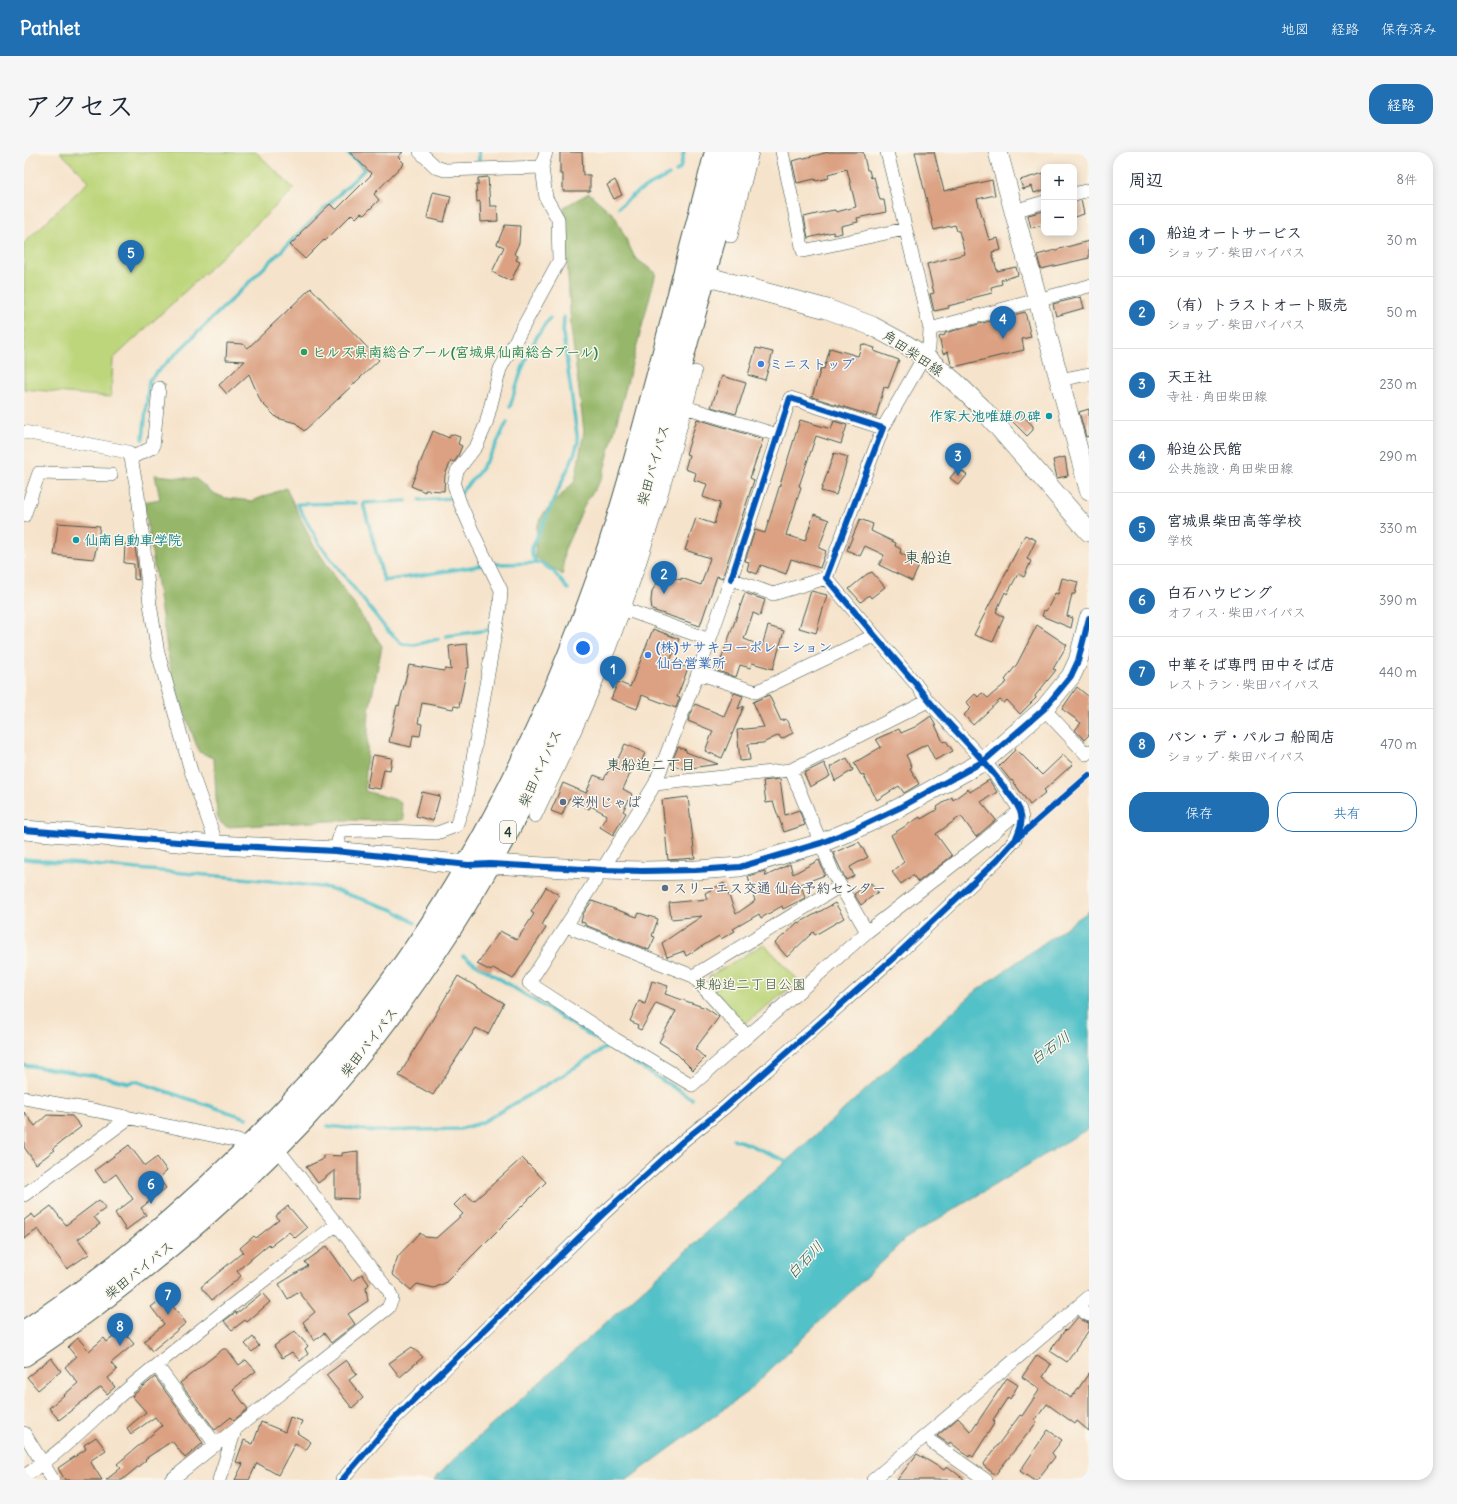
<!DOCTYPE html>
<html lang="ja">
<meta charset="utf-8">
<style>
body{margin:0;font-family:Delius,"Klee One",sans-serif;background:#f6f6f7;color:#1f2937}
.controls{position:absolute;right:12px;top:12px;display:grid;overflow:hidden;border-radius:8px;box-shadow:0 2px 10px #0003}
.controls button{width:36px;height:36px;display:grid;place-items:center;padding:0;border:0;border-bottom:1px solid #e0e1e3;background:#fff;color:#1f2937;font:20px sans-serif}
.you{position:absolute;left:559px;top:496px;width:14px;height:14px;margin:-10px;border:3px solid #fff;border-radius:50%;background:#1a73e8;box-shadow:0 0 0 6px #1a73e833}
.badge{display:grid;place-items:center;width:26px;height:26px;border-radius:50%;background:#1f6fb2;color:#fff;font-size:13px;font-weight:700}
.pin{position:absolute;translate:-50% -33px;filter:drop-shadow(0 1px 2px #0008)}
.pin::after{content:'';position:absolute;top:21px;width:14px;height:12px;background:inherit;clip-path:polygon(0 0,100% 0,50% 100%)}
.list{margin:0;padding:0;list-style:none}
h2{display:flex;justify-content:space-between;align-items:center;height:52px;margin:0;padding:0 16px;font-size:17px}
h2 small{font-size:13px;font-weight:400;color:#747a83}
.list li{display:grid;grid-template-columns:26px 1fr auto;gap:12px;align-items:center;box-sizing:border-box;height:72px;padding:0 16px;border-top:1px solid #e0e1e3}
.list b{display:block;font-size:15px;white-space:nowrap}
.list p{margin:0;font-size:13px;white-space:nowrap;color:#747a83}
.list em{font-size:13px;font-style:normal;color:#747a83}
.actions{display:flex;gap:8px;padding:12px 16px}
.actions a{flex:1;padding:9px 0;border:1px solid #1f6fb2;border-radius:16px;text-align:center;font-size:14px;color:#1f6fb2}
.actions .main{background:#1f6fb2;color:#fff}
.map{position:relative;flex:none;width:1065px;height:1328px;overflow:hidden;border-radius:16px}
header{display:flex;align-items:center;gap:24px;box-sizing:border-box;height:56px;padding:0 20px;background:#1f6fb2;color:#fff}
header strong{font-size:19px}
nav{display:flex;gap:22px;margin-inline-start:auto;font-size:14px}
.intro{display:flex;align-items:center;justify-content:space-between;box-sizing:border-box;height:96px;padding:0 24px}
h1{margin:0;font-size:28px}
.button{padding:10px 18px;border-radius:16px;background:#1f6fb2;color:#fff;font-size:14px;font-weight:700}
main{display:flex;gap:24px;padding:0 24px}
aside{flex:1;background:#fff;border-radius:16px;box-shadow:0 2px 10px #0003}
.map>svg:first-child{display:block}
</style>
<header>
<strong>Pathlet</strong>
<nav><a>地図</a><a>経路</a><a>保存済み</a></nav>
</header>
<div class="intro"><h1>アクセス</h1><a class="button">経路</a></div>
<main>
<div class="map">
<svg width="1065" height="1328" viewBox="0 0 1065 1328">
<rect width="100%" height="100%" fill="#fbf7ec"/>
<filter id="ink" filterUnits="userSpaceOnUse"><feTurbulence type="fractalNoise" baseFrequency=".025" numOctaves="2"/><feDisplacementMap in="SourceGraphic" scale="8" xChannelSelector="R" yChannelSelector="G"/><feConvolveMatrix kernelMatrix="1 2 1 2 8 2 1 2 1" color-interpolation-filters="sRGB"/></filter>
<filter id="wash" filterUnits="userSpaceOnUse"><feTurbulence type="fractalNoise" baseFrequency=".012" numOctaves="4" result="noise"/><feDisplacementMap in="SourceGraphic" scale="16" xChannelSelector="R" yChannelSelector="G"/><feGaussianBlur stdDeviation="0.9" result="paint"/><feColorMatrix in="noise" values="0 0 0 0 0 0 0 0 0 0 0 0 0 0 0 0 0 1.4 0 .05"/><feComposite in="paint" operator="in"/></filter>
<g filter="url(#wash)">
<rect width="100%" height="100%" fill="#f6e3cb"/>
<path fill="#bdd67b" stroke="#6e8a58" d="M36 0H232L270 37 89 207 87 245 0 237V91L65 29Z
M740 792 775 829 720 872 684 833 686 824Z"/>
<path fill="#96b76b" stroke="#5a7a50" d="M565 41 591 64 611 106 632 121 578 326 562 350 540 399 539 423 511 405 513 374 520 361 551 329 560 279 547 176 540 55Z
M131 323 172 327 189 341 201 346 228 349 262 336 289 392 358 494 345 559 341 639 376 649 380 667 373 669 322 668 203 675 197 671 193 663 190 606 175 600 148 527 120 350 136 347Z"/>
<path fill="#53c1c8" stroke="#397f7e" d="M1065 759V976L881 1087 723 1240 603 1328H410L430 1307 952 839Z"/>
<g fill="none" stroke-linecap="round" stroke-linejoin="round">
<path stroke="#53c1c8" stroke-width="3.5" d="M455 12V0
M652 20 656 17 660 0
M595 55 613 40 645 23
M486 255C495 224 505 191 526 166
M119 287 125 228 341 17 322 0
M438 341V339L455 320 470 297 483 270
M396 348 430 346
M382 349 339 351 360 429 460 413 461 415
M332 351 273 352 296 393 363 478 378 492 391 493 414 487
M513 411 508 403V396L550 303 554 290 539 182 540 165
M469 412 517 411 529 419 544 437
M422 484 464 478 466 476 467 473
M0 707 239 728 305 736 370 758 391 771
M439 804 668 947
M0 913 80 925 104 931 111 929 222 966
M304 974 349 979 436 977 457 971 536 925 584 894
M709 987 724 992 767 1011"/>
</g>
<g id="blocks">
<path fill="#dba182" d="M325 0H379L374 5 380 11 350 42 355 48 340 63 337 61 332 66 328 62 301 89 300 88 281 107 266 93 277 82 276 81 306 52 312 58 348 22Z
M536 0H558L559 23H566V39H539V22H536Z
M805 0H839L843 18H845L847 26 850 25 856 48H860L862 60 833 66 834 70 817 74 818 81 810 83 809 80 784 86 780 65 805 59 811 58 812 60 832 55 823 17 804 22 805 26 792 29 791 27 773 31 768 9Z
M891 0H910L920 39 968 28 971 43 953 47 965 88 974 86 977 98 968 100 973 119 992 115 994 123 977 128 978 132 967 135 968 141 948 146V148L924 154 925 156 910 159 906 142 910 141 903 112 941 102 935 79H933L931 73 910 78Z
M1020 21V38L1010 41 1008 34 999 37 996 28Z
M464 25 466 54H473L474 69 457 70 456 49 453 50 452 33H454V26Z
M591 28 598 43 590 47 583 33Z
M409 40 427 44 420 70 403 66Z
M1057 48 1060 62 1050 65V50Z
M1020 59V73L1007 76 1004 63Z
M481 73 496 74 495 91 490 102 494 104 492 108 496 110 487 129 468 120 480 95 473 92Z
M1065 89V106L1017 117 1013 103Z
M287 136 355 208 280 279 272 271 253 266 237 250 225 222 203 242 195 233 221 209 202 208 203 191 219 192 224 196Z
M1057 145 1060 156 1032 164 1029 152Z
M1001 160 1007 185 998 187 1000 198 930 215 927 212 924 200 919 202 915 185 921 183V181Z
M838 192 851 196 850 199 875 208 864 236 860 235 852 265 788 245 797 216 800 217 806 196 834 204Z
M732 196 749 200 741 228 724 223Z
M698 224 722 231 712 262 687 255Z
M1065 257V284L1062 285 1055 260Z
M995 259 1009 274V278L1003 284 986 267Z
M673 267 739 287 726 326 730 328 699 424V426L693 424 676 474 628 458 627 449 628 439 633 431 641 423 657 428V426L677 433 686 406 661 398 672 366 690 372 696 351 679 345 683 332 670 328 672 321 661 317 665 303 662 302Z
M776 268 807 277 810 269 823 273 817 292 792 284 775 334 777 335 762 383 781 389 790 362 805 368 795 396 802 399 796 416 767 407 762 422 737 413 733 422 723 418 725 410 721 409 731 378 741 381Z
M409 279 425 286 427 282 436 285 434 292 438 294 433 306 430 310 427 309 421 323 420 339 401 338V340L387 334Z
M810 301 824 305 812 343 797 339Z
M1041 305 1044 324 1033 326 1029 308Z
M934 316 943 323 935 333 926 326Z
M836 367 849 372 847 379 872 391 871 394 877 397 876 401 886 406 885 409 895 414 888 429 855 413 860 403 841 394 836 404 823 398Z
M34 371 76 374 70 407 30 403Z
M1001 383 1012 388 1003 407 1007 409 1000 425 994 422 983 442 981 440 972 460 980 465 969 490 950 483Z
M101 392 111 393 115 428 110 427V412L100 411Z
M848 420 861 435 847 446 845 443 837 450 825 437 843 422Z
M1038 426 1054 430 1051 442H1048L1043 464 1049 466 1047 476 1018 464 1020 458 1022 459 1029 446 1031 441 1034 442Z
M787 439 803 443 792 481 775 476Z
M721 441 741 448 736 464 729 461 720 487 738 494 744 474 760 479 749 517 728 511 726 516 716 513 712 525 693 519Z
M1013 473 1043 493 1029 517 1032 518 1011 544 1012 546 996 562 983 548 980 551 976 548 949 573 940 563 947 556 943 550 951 542 954 545 958 541 964 546 983 530 981 528 993 512Z
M629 477 655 487 646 509 664 516 653 545 656 546 652 556 618 543 613 557 587 547 594 530 606 535Z
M443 492 445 516H443L435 555 430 554 429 557 398 551 394 571 398 572 396 584 389 583 387 595 365 590 373 553 375 554 385 513 420 519 421 517 427 518 425 494Z
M1053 535 1065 545V583L1060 588 1051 578 1057 571 1038 557Z
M710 541 719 544 714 557 720 554 698 606 681 599 689 579 664 569 671 552 700 564Z
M745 543 757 569 762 567 769 581 757 587 755 583 739 591 724 592 726 608 716 609 713 578 740 575 729 550Z
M907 564 919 590 922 589 929 599 911 608 903 592 882 603 888 615 886 616 895 632 880 641 875 634 853 648 839 622 837 623 830 611 857 595 852 587 875 577 877 581 891 575Z
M601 592 621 601 615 616 610 613 599 637 608 642 599 659 602 661 589 683 576 675 583 663 567 654 565 657 545 646 538 663 527 659 539 631 562 641 570 623 580 627 590 608 593 609Z
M654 595 662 598V600L694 612 660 617 647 612Z
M992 597 1018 623 1039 603 1049 612 1020 638 1022 640 1006 653 988 628 987 629 975 614Z
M349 603 368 606 366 618 360 617 356 637 343 635Z
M823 606 829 618 811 629 806 615Z
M800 611 806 624 786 635 780 621Z
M756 627 761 663 775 658 781 673 760 680 749 650 742 651 739 629Z
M965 628 973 640 957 650 972 668 952 685 937 664 912 682 928 704 894 730 889 723 877 732 868 720 880 710 867 683 896 665 897 667 914 657 913 655 928 645 929 648 944 637 946 640Z
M398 640 416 644 409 669 392 664Z
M664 645 671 706 644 708 638 648Z
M835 690 844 705 826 715 830 724 822 728 809 701Z
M795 708 801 723 777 732 781 746 759 757 758 754 737 766 735 762 709 777 711 779 697 787 695 784 662 804 660 799 643 805 638 791 678 764 647 767 645 751 683 747 681 741 700 731 712 762 731 749 724 724 741 719 742 724 766 712 769 722Z
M847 731 854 740 837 753 830 742Z
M522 735 535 743 518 773 522 776 489 827 469 816 467 819 453 812 476 779 493 788 510 762 507 760Z
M568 749 613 765 615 761 634 767 628 784 631 785 625 798 561 773V771L557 770 559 762Z
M811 751 820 766 791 783 789 780 763 805 751 791 774 770 775 771Z
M434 824 480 851 464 882 452 876 409 943 375 924Z
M628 829 644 834 641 842 682 856 695 865 671 897 681 906 669 918 651 900 635 890 652 859 632 851 617 878 613 876 614 873 606 869 615 849 621 852Z
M0 960 11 974 23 963 48 964 57 975 29 996 31 998 12 1012 0 995Z
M105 993 121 1014 133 1005 143 1019 135 1026 142 1036 117 1056 122 1063 102 1078 91 1061 109 1047 92 1022 80 1031 71 1018Z
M334 999V1047L311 1046V1018L294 1031 282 1015 299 1007V1003L318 1004V1001Z
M498 1006 522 1030 421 1131 410 1136 393 1132 387 1138 368 1122 374 1104 396 1081 401 1085 412 1086 439 1062 430 1053 441 1042 450 1049Z
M75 1048 82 1056 70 1065 76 1072 54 1087 65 1102 43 1117 14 1077 0 1087V1068L8 1062 11 1066 27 1054 42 1073Z
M264 1054 283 1076 271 1086 265 1080 246 1094 245 1092 213 1119 217 1124 188 1148 177 1135 219 1100 216 1096 230 1084 232 1086 255 1068 252 1064Z
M303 1094 328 1129 338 1122 345 1132 342 1136 344 1149 324 1162 331 1172 307 1191 300 1181 290 1189 279 1170 291 1160 275 1140 264 1147 255 1132 284 1114 281 1110Z
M238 1141 246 1150 223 1170 221 1168 208 1178 200 1169 212 1160V1162Z
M141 1144 162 1171 128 1199 120 1189 140 1172 127 1155Z
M1054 1165 1057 1168 1065 1171V1178L1043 1210 1026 1199 1041 1178 1042 1179Z
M98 1178 110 1192 87 1211 93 1218 84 1226 91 1235 83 1242 77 1235 35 1268 25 1256 54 1231 41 1215 52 1205 44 1195 54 1186 65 1199 80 1186 83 1190Z
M271 1179 284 1194 281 1197 284 1202 276 1209 268 1200 258 1206 250 1194Z
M229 1185 235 1194 228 1200 221 1192Z
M388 1195 399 1205 376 1225 365 1211Z
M199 1197H203L215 1213 222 1208 232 1219 209 1237 224 1257 210 1268 207 1265 191 1278 156 1231Z
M1013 1203 1027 1212 1019 1225 1047 1246 1049 1242 1050 1243 1065 1221V1279L1053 1269 1051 1272 1023 1252 1011 1268 1013 1270 971 1323 959 1313 996 1263 998 1264 1016 1237 998 1225Z
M27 1206 37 1219 14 1238 3 1225Z
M322 1208 333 1222 325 1228 339 1246 328 1256 302 1223Z
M131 1225 179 1291 161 1306 148 1289 121 1307 122 1308 98 1328H82L97 1316 93 1312 138 1274 131 1265 107 1282 103 1276 122 1260 108 1244Z
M983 1226 994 1233 986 1247 984 1245 969 1268 971 1270 949 1305 946 1303 945 1305 926 1290 925 1292 913 1284 934 1266 947 1280Z
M266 1265 278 1269 273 1281 287 1290 282 1298 271 1291 254 1323 233 1311 225 1328H211L219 1312 212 1310 220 1288 229 1292 237 1270 261 1280Z
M1024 1278 1038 1288 1028 1301 1031 1305 1013 1328H1009L996 1319Z
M72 1285 82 1298 66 1309 78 1328H41L34 1316 62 1297 60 1293Z
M893 1302 920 1318 923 1314 941 1328H873Z"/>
</g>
</g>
<g filter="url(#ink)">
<use href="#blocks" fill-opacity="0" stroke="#3f564b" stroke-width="1"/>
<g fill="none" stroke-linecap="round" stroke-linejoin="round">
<defs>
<path id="street" d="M396 0 412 15 421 18 518 15
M758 0 779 99 881 77
M1050 42 1065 38
M990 59 1020 50
M707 84 728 0
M906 177 1065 134
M1035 228 1065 222
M654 253 754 283
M859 276 905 196 906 177 863 0
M0 280 104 300 107 306 114 343 126 452 134 501 167 619 193 693
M107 306 129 295 135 236
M0 364 15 321 87 323
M600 457 686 488
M674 521 707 427 749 442 802 426
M904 549 767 618 631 632 578 718 505 831 591 887 668 933 843 780 962 687 996 658
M1020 557 1062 602 1065 599
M767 618 809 721 843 780
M631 632 674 521 732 540 849 484
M511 664C534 615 558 566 578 515 616 419 645 320 671 220
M311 699 317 679 341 678 413 681 432 674 442 646 476 453 477 438 451 385 436 351 430 333 433 319 453 293 462 272 476 217 535 109 534 67 522 46 518 15 522 0
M542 774 669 824 723 884
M669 824 816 734
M0 946 74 959 229 992
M0 1043 105 966
M1061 1161 1065 1163
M133 1214 192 1293
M0 1281 29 1328
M909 1291 962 1328
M0 1324C42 1298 75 1260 113 1229 178 1175 246 1124 313 1072
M147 1328 364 1156 368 1147 365 1139 252 995
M195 1328 211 1278
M318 1328 371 1266 579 1062 659 989 700 956 875 801 973 708 990 689 998 673V666L996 658 979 633 960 609 904 549 891 531 802 426 859 276 766 246 707 427
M849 1328 1065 1145"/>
<path id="secondary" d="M974 0 1065 338
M666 120 803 157 848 174 881 192 900 204 931 230 957 255 1065 380
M0 678 193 693 311 699 444 713 466 712 578 718 620 719 672 718 716 715 797 691 831 677 875 656 960 609 1020 557 1047 524 1054 509 1065 466"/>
<path id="highway" d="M0 1180C39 1153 78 1126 114 1096 244 988 360 859 444 712 496 622 538 527 573 429 597 363 615 294 633 226 653 151 672 75 692 0
M0 1203C30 1183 60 1162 88 1140 155 1089 219 1032 276 971 415 822 515 643 585 452 611 382 630 310 650 238 671 159 693 80 712 0"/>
</defs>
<use href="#street" stroke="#3f564b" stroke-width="14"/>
<use href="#secondary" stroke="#3f564b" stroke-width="20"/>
<use href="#highway" stroke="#3f564b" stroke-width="24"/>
<use href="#street" stroke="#fff" stroke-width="13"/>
<use href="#secondary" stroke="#fff" stroke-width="19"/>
<use href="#highway" stroke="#fff" stroke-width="22"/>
<defs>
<path id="cycleway" d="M707 427 766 246 859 276 802 426 891 531C919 570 958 602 985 642 990 648 996 655 997 663 999 671 995 678 992 686
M0 678 193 693 311 699 444 713 466 712 578 718 620 719 672 718 716 715 797 691 831 677 875 656 960 609 1020 557 1047 524 1054 509 1065 466
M318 1328 371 1266 579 1062 659 989 700 956 875 801 973 708 990 689 1065 623"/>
</defs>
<use href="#cycleway" stroke="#fbf7ec" stroke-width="8"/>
<use href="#cycleway" stroke="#0057b8" stroke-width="6"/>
</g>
</g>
<circle fill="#2e9e5b" stroke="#fbf7ec" stroke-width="1.5" cx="280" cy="200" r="4"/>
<g fill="#3f7fe0" stroke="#fbf7ec" stroke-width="1.5">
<circle cx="737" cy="212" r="4"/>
<circle cx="624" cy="503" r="4"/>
</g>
<g fill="#0f9aa8" stroke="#fbf7ec" stroke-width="1.5">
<circle cx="1025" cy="264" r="4"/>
<circle cx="52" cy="388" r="4"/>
</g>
<g fill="#5c6f8a" stroke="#fbf7ec" stroke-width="1.5">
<circle cx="539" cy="650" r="4"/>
<circle cx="641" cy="736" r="4"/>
</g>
<g text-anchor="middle" stroke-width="3" stroke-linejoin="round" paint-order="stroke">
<rect fill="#fbf7ec" stroke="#61756b" stroke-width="1" x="476" y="669" width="16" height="22" rx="3"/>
<g font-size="13" font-weight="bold" fill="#1f3d34">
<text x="484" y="685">4</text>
</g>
<g font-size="14" font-weight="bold" fill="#27864d" stroke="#fbf7ec" text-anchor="start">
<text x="288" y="205">ヒルズ県南総合プール(宮城県仙南総合プール)</text>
</g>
<g font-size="14" fill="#1f3d34" stroke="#fbf7ec">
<text transform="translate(889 201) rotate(34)" y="5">角田柴田線</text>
<text transform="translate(629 313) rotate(-74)" y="5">柴田バイパス</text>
<text transform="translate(516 616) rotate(-65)" y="5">柴田バイパス</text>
<text transform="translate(345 890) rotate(-52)" y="5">柴田バイパス</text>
<text transform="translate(115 1118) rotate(-39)" y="5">柴田バイパス</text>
</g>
<g font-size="14" font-weight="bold" fill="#366cbe" stroke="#fbf7ec" text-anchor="start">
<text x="745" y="217">ミニストップ</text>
<text x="632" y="500">(株)ササキコーポレーション<tspan x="632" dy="16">仙台営業所</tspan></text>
</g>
<g font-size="14" font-weight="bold" fill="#0d838f" stroke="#fbf7ec" text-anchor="end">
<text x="1017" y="269">作家大池唯雄の碑</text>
<text x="60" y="393" text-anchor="start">仙南自動車学院</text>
</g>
<g font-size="14" font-weight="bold" fill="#4e5e75" stroke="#fbf7ec" text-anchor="start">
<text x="547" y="655">栄州じゃぱ</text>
<text x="649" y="741">スリーエス交通 仙台予約センター</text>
</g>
<g font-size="14" fill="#3f5c42" stroke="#fbf7ec">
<text x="726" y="837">東船迫二丁目公園</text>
</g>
<g font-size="15" fill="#1f3d34" stroke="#fbf7ec">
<text x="627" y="618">東船迫二丁目</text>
</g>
<g font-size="15" font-style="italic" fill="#2c5e59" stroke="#fbf7ec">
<text transform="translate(1026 896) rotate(-35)" y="5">白石川</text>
<text transform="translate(781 1108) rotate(-46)" y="5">白石川</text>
</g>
<g font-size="16" fill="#1f3d34" stroke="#fbf7ec">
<text x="904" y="411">東船迫</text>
</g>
</g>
</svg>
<div class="controls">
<button>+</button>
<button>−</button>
</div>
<div class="you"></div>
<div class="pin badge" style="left:589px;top:537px">1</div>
<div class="pin badge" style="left:640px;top:442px">2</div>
<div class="pin badge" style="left:934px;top:324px">3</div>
<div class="pin badge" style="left:979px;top:187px">4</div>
<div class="pin badge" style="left:107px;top:121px">5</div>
<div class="pin badge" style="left:127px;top:1052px">6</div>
<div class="pin badge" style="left:144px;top:1163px">7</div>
<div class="pin badge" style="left:96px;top:1194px">8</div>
</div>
<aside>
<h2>周辺<small>8件</small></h2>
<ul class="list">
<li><span class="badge">1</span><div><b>船迫オートサービス</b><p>ショップ · 柴田バイパス</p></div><em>30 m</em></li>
<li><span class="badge">2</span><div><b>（有）トラストオート販売</b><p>ショップ · 柴田バイパス</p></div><em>50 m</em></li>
<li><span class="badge">3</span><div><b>天王社</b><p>寺社 · 角田柴田線</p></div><em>230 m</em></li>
<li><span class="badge">4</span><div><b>船迫公民館</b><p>公共施設 · 角田柴田線</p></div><em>290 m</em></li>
<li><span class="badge">5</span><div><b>宮城県柴田高等学校</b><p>学校</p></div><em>330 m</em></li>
<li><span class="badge">6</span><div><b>白石ハウビング</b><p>オフィス · 柴田バイパス</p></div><em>390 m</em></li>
<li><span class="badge">7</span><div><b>中華そば専門 田中そば店</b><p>レストラン · 柴田バイパス</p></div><em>440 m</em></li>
<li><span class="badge">8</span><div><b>パン・デ・パルコ 船岡店</b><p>ショップ · 柴田バイパス</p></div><em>470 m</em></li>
</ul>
<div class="actions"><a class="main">保存</a><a>共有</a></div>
</aside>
</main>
